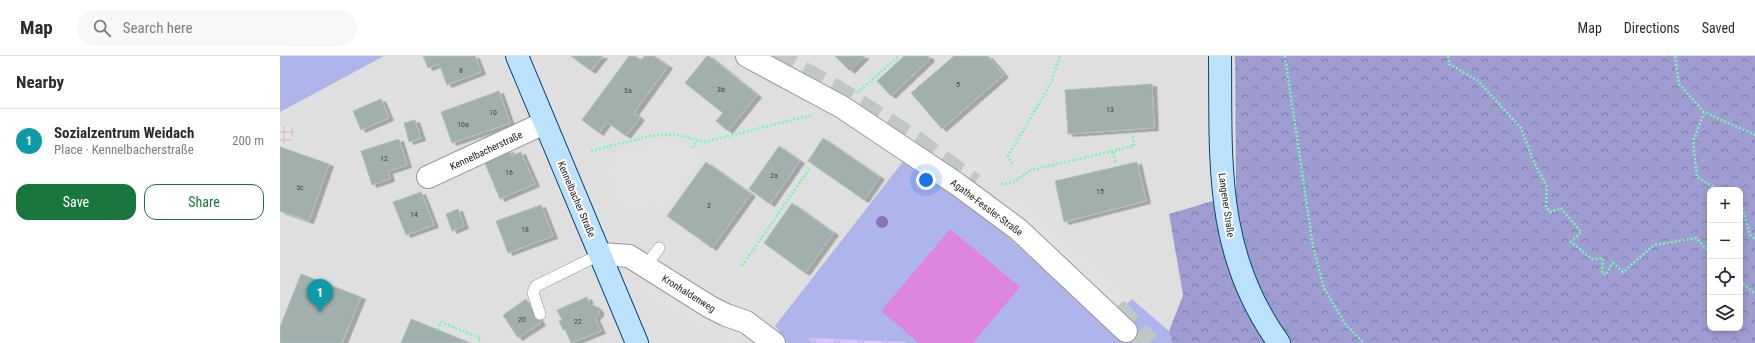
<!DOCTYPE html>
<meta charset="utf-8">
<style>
body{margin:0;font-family:"Roboto Condensed",sans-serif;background:#f7f7f7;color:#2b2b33}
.controls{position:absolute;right:12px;bottom:12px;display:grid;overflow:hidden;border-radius:8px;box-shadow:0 2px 6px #0003}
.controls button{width:36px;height:36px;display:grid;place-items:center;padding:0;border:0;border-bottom:1px solid #e1e1e2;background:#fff;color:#2b2b33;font:20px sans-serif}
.you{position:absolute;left:646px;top:124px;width:14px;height:14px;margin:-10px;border:3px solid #fff;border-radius:50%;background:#1a73e8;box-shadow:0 0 0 6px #1a73e833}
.badge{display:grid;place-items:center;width:26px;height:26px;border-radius:50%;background:#18763e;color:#fff;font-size:13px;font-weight:700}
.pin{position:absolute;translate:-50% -33px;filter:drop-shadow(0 1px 2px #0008)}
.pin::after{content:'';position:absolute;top:21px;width:14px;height:12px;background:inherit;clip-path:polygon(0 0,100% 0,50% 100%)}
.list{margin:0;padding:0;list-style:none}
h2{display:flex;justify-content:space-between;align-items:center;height:52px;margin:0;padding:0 16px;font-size:17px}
h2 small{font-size:13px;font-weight:400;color:#7c7c81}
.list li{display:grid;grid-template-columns:26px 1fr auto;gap:12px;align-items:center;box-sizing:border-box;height:64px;padding:0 16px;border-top:1px solid #e1e1e2}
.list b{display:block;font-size:15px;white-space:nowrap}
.list p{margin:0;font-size:13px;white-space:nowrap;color:#7c7c81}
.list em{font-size:13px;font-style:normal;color:#7c7c81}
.actions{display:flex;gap:8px;padding:12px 16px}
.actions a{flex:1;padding:9px 0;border:1px solid #18763e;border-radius:12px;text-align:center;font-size:14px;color:#18763e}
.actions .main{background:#18763e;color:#fff}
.icon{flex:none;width:22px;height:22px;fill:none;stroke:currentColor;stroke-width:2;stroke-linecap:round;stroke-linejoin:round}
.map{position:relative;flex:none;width:1475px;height:287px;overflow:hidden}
header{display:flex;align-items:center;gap:24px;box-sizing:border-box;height:56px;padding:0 20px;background:#fff;border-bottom:1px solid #e1e1e2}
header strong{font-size:19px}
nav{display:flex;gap:22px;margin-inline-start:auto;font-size:14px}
.search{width:280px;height:36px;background:#f7f7f7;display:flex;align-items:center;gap:10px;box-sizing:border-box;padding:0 14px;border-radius:22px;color:#7c7c81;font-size:15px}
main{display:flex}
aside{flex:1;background:#fff}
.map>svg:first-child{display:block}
</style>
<header>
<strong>Map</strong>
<div class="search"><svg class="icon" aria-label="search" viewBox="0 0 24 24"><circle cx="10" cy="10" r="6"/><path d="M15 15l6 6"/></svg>Search here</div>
<nav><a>Map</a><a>Directions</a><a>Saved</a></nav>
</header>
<main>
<aside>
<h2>Nearby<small></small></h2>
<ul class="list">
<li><span class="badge" style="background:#0f9aa8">1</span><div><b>Sozialzentrum Weidach</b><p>Place · Kennelbacherstraße</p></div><em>200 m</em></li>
</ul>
<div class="actions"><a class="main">Save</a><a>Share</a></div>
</aside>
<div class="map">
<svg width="1475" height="287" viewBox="0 0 1475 287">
<defs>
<pattern id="forest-crowns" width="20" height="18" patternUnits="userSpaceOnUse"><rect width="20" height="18" fill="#9f9cd1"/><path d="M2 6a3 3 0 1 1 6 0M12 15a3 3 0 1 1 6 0" fill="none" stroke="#817fa9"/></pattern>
<pattern id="park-tufts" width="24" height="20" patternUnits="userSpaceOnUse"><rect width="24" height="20" fill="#dcc5fa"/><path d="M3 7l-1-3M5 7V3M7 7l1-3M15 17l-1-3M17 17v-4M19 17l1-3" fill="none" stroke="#bca9d6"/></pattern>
<pattern id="plaza-grid" width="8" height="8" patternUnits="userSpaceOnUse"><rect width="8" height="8" fill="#e7dfdb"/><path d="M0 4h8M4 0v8" fill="none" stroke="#c6bfbc"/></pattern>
<filter id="shadow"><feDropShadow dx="4.5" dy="2.5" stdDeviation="0" flood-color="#0004"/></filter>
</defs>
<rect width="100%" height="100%" fill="#e7f1f1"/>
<path fill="#dedfde" d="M0 0H955L956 138 889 158 903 239 889 275 852 243 826 269 716 170 495 270 507 287H0Z"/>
<path fill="#adb5eb" d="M0 0H104L0 56Z
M625 103 716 170 826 269 852 243 889 275 892 287H507L495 270Z"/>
<path fill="url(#forest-crowns)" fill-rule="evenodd" d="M955 0H1475V287H892L889 275 903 239 889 158 956 138ZM1430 134H1460V272H1430Z"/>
<path fill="url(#park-tufts)" d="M528 282 625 286 627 287H532Z"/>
<path fill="#de85e0" d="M670 173 740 231 693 287H639L601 255Z"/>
<path fill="#e1e1e1" d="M383 84H394L405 88 424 100 383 158 371 149 341 157 327 112 337 109 334 98Z
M669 91 700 114 692 125 660 102Z
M733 138 763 163 850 242 838 253 723 149Z
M373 222 437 262 427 277 363 237Z
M453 269 465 274 460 287H445Z"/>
<path fill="url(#plaza-grid)" d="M0 68 15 73 9 90 0 86Z"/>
<path fill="#a2b0ad" stroke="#a9c3be" filter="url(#shadow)" d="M143 0H195L201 16 167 29 159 8 148 12Z
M291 0H323L311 15Z
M349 0H355L361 4 365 0H374L388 10 354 57 360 62 346 80 327 66 319 77 302 64Z
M427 0H429L477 39 448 75 436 65 443 57 405 27Z
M555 0H585L570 15Z
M624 0H648L650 3 611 40 597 25Z
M674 0H708L724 19 662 73 631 37Z
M872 28 874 72 788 78 785 34Z
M219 35 230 67 172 87 161 56Z
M101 43 109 62 81 74 73 55Z
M135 64 141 82 129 86 124 67Z
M543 82 600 121 584 144 528 105Z
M119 83 127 109 108 115 110 123 92 129 81 95Z
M499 90 520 105 490 148 469 133Z
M0 91 49 108 29 165 0 155Z
M229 94 231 100 241 96 255 128 220 143 204 105Z
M426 106 471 138 432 192 387 160Z
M857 106 866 145 784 166 775 125Z
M141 136 154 169 126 179 113 146Z
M512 147 554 177 525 217 484 187Z
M261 149 273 180 228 197 216 165Z
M178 153 184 170 172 175 166 158Z
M21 218 81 241 62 287H0V271Z
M307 241 310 250 314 249 319 254V258L315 262 321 275 291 287 285 273 283 274 279 265 282 264 277 254Z
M246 243 261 267 238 282 223 259Z
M131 263 188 286 187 287H121Z"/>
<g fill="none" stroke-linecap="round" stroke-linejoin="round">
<path stroke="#bfc7c7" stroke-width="22" stroke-dasharray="22 11" stroke-linecap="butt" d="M493 0 557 35 636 86 694 128
M836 252 869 287"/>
<defs>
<path id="service" d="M366 210 379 192
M260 258 253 237 256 230 321 198"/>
<path id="minor" d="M467 0 562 51 677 128 739 174 846 275
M148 121 264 67
M321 198 349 200 430 251 446 259 466 266 494 287"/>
<path id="secondary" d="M237 0 357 287
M940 0C941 105 934 197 999 287"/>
</defs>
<use href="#service" stroke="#989898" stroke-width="12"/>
<use href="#minor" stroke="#989898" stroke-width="24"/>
<use href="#secondary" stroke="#04447c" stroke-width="24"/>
<path stroke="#6efbaf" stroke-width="2.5" stroke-dasharray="2 2" stroke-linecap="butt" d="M1005 0 1033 191 1044 232 1066 269 1084 287
M1168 0 1169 8 1197 24 1241 72 1253 104 1267 131 1266 150 1270 156 1281 152 1301 176 1291 186 1312 203 1323 202 1322 217 1325 219 1333 207 1343 216 1374 189 1416 182 1430 196
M1395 0 1399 28 1424 56 1475 79
M577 37 619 0
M1424 56 1413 86 1417 121 1439 134
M413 92 417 84
M311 95 370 80 394 78 425 86 532 59
M833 96 836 108
M732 108 728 100 770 29 780 0
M721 128 732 127 751 114 854 90 853 78
M1460 149 1462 150 1470 179 1475 183
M462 210 530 112
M1460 225 1475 238
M158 274 161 266 200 282 198 287"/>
<use href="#service" stroke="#fff" stroke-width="11"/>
<use href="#minor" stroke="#fff" stroke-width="22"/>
<use href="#secondary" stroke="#bce1fb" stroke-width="22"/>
</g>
<circle fill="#8b72b4" cx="602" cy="166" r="6"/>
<g text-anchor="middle" stroke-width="4" stroke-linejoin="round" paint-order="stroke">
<g font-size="8" fill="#414544">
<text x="181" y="17">8</text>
<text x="678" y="31">5</text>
<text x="441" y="36">3b</text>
<text x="348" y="37">3a</text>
<text x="830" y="56">13</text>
<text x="213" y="59">10</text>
<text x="183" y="71">10a</text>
<text x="104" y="105">12</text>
<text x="229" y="119">16</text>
<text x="494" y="122">2a</text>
<text x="20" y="134">3c</text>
<text x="820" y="138">15</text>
<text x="429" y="152">2</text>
<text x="134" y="161">14</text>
<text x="245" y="176">18</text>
<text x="242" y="266">20</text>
<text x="298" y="268">22</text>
</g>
<g font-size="10" fill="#212121" stroke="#fff">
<text transform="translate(206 94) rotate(-25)" y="4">Kennelbacherstraße</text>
<text transform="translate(297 143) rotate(67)" y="4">Kennelbacher Straße</text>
<text transform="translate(947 149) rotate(82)" y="4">Langener Straße</text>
<text transform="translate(707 151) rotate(37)" y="4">Agathe-Fessler-Straße</text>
<text transform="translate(409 237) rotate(32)" y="4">Kronhaldenweg</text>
</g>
</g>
</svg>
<div class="controls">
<button>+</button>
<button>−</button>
<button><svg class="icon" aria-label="locate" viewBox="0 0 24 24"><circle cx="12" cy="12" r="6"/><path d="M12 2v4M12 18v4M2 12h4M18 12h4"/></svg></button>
<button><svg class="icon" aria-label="layers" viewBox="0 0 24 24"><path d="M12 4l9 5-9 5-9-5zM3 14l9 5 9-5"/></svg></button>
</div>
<div class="you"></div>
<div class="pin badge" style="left:40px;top:256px;background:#0f9aa8">1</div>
</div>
</main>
